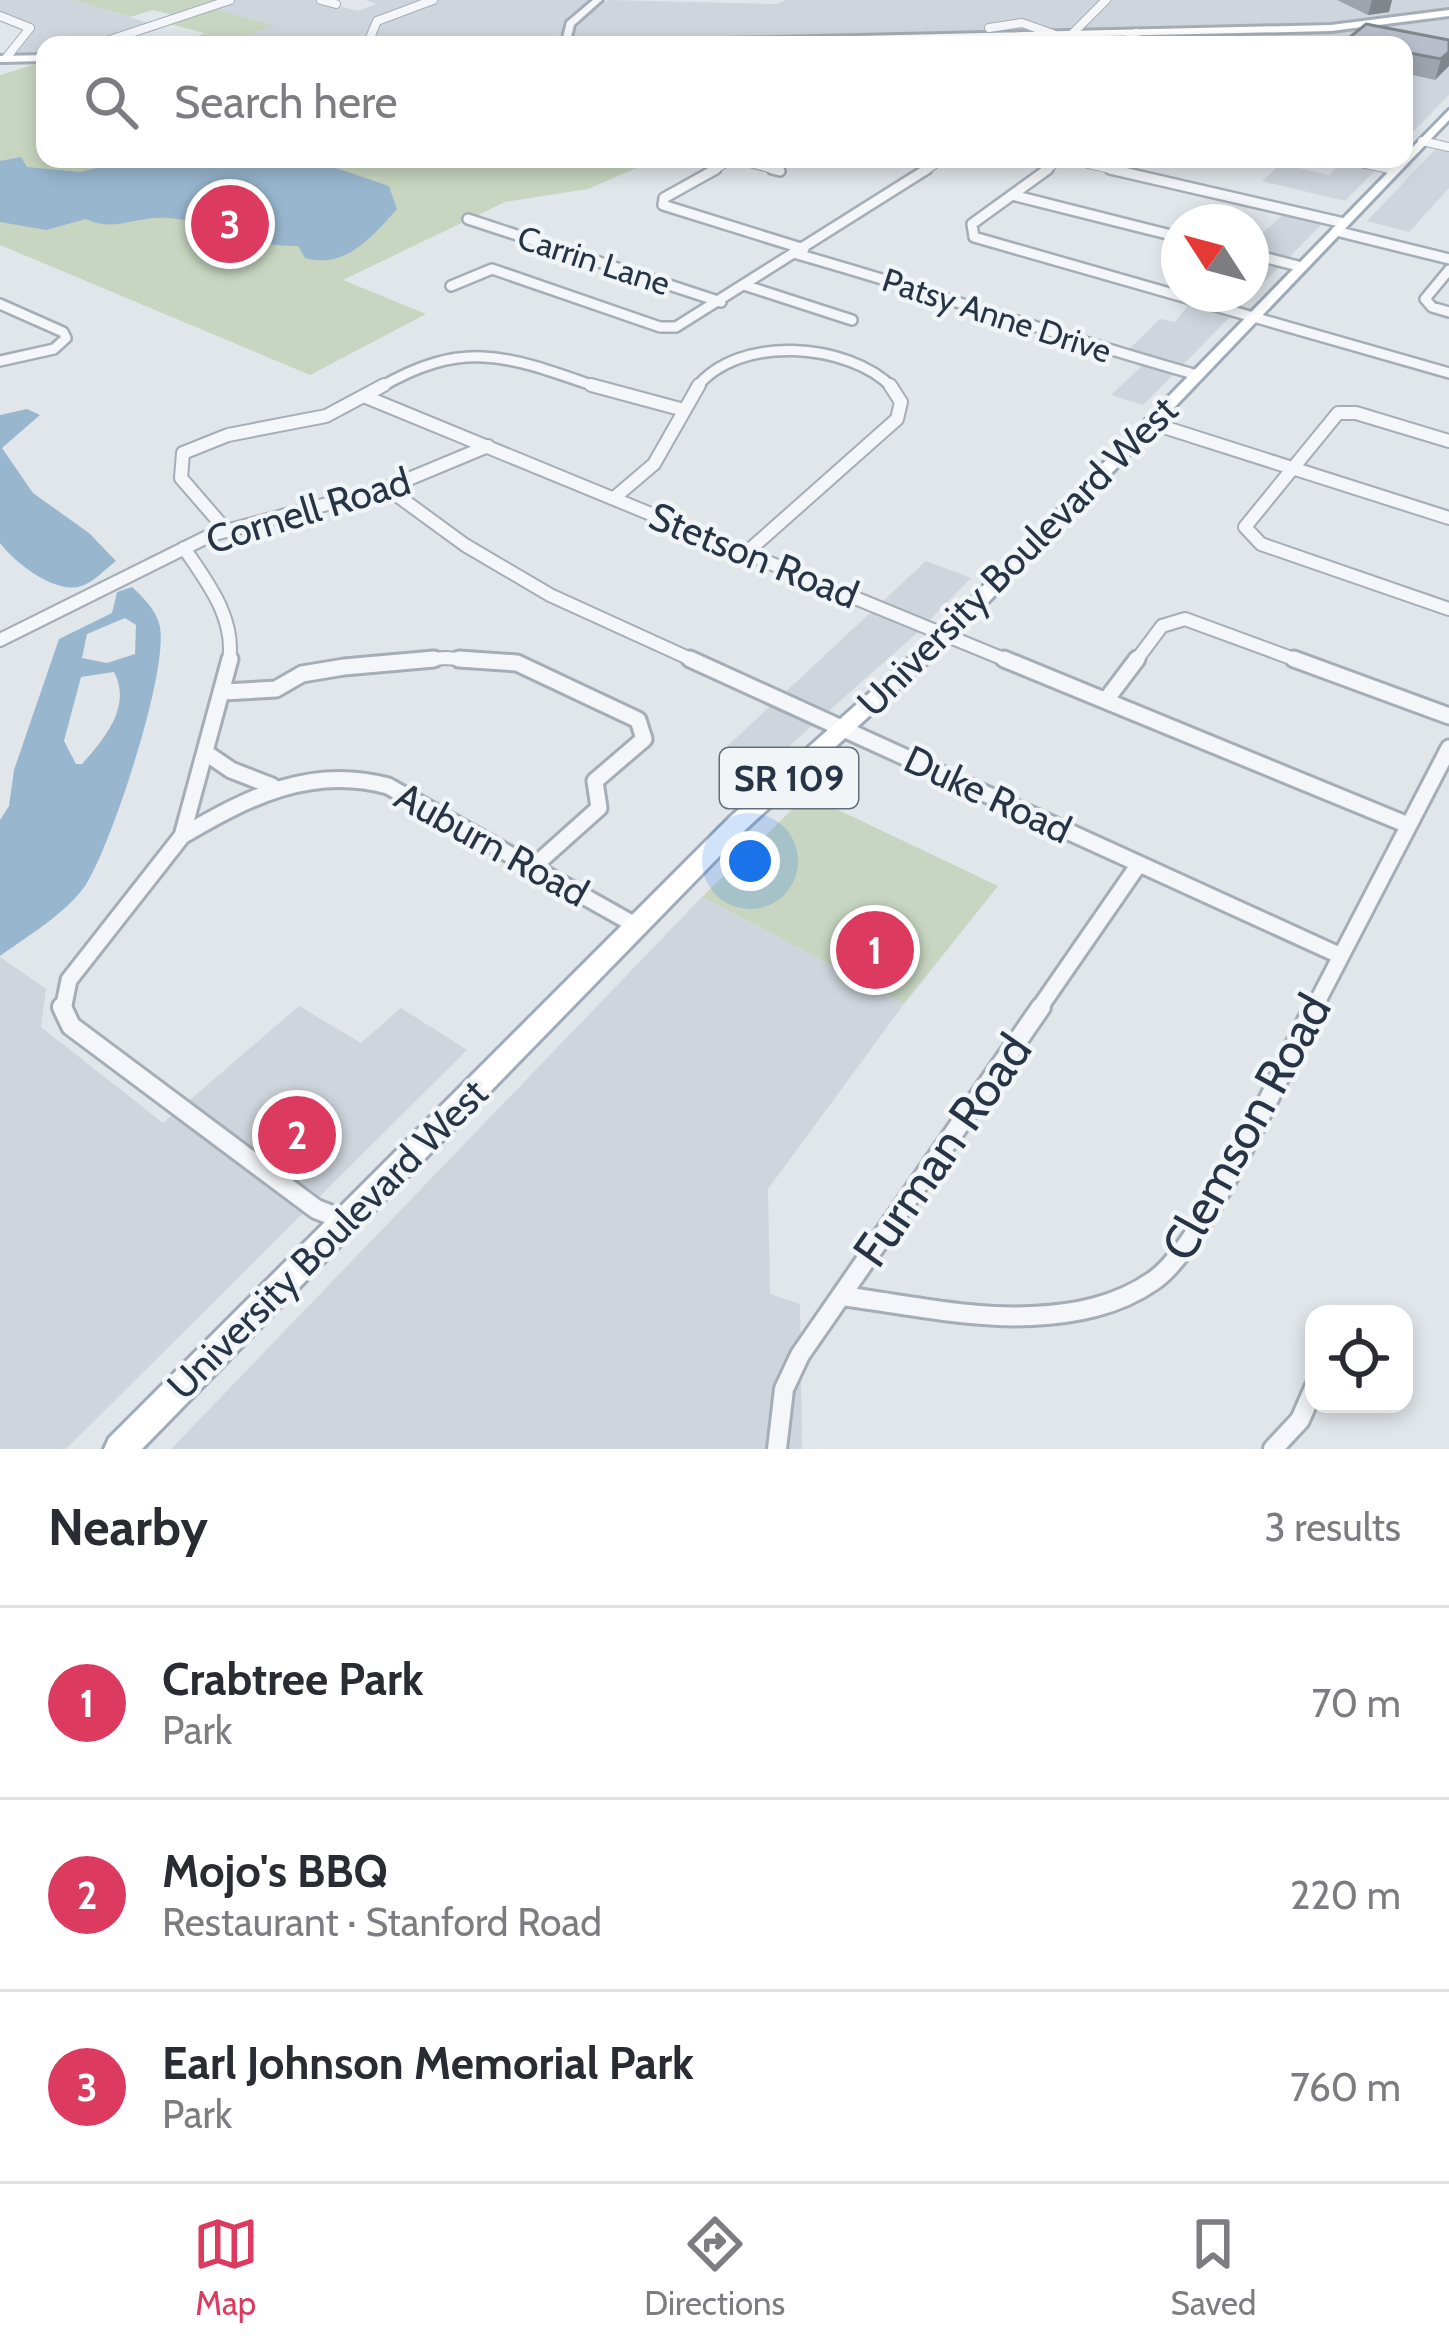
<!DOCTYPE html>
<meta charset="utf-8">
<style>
body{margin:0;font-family:Cabin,sans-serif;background:#f7f7f7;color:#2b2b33}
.controls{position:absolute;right:36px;bottom:36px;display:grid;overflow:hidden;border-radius:24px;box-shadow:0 6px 18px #0003}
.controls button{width:108px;height:108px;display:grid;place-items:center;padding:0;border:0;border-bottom:3px solid #e1e1e2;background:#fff;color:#2b2b33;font:60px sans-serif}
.compass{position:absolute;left:1161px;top:204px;width:108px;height:108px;border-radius:50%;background:#fff;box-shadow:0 6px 18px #0003;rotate:306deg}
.you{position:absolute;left:750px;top:861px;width:42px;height:42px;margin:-30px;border:9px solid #fff;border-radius:50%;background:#1a73e8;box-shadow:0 0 0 18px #1a73e833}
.badge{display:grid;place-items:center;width:78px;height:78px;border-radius:50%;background:#dc3a5f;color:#fff;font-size:39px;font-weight:700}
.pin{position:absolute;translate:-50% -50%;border:6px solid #fff;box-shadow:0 3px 12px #0006}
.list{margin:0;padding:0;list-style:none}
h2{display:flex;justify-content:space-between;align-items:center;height:156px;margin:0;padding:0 48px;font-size:51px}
h2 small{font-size:39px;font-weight:400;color:#7c7c81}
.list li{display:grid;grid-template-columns:78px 1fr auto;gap:36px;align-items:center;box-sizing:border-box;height:192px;padding:0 48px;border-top:3px solid #e1e1e2}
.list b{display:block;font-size:45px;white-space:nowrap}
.list p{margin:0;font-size:39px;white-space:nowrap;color:#7c7c81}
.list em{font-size:39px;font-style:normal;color:#7c7c81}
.icon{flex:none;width:66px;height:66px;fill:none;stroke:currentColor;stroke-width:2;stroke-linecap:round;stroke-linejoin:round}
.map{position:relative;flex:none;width:1449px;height:1449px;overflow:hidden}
.search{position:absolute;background:#fff;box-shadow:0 6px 18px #0003;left:36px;right:36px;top:36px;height:132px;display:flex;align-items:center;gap:30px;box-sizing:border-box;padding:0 42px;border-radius:24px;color:#7c7c81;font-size:45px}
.sheet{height:732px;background:#fff}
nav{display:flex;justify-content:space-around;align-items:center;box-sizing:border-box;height:168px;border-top:3px solid #e1e1e2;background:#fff;font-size:33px;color:#7c7c81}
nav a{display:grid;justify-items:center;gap:6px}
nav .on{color:#dc3a5f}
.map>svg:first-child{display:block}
</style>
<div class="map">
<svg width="1449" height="1449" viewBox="0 0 1449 1449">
<rect width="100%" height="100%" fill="#e1e6eb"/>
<path fill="#cfd5dd" d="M0 0H74L152 24 90 45H45V54H13L35 25 0 14Z
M234 0H315L358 11 377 4 365 0H428L374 20 361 45H225L271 26 210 8Z
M436 0H594L572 17 554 43 373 45 380 22Z
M608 0 777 4 786 0H1449V10L1327 24 573 41 574 31 592 10Z
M1449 17V95L1404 141V45H1240L1244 34 1344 31Z
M1115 36 1118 40 1112 45H762Z
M1442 142 1449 144V188L1409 232 1367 221Z
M1345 159H1387L1345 201 1262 181 1281 164 1329 175Z
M1287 211 1323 223 1143 405 1111 395 1149 359 1127 351 1160 319 1175 322 1197 294H1251V244Z
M926 561 971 578 917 633 761 771 722 751Z
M702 897 904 1004 768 1189 770 1294 800 1304 802 1449H171Z
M0 957 46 989 41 1027 163 1123 299 1006 361 1043 401 1008 467 1050 66 1449H0Z"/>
<path fill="#c8d6c1" d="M74 0H227L176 16 153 10 130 17Z
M210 8 274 25 225 45H176L205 33 166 23Z
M45 61V159H619L641 166 588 189 505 202 343 280 426 314 310 375 0 245V75Z
M807 795 998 886 904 1004 702 897Z"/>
<path fill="#98b7cf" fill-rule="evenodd" d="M21 157 27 167 80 172 134 159H309L389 186 397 209C373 236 345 270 305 258L298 246C251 248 215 221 169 218 137 215 114 233 86 219L46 230 0 222V161Z
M27 409 40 415 2 448 33 493 89 533 116 561C106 568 95 581 84 585 58 597 15 563 0 543V415Z
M132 587C142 596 155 609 159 623 172 664 110 849 85 886 64 915 29 935 0 956V820L9 806 14 770 59 639 112 613 117 592ZM125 618 136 625 135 654 107 663 82 658 87 634ZM114 672C132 706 105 738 82 764H76L64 741 81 677Z"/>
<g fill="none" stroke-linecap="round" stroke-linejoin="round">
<defs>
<path id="minor-far4" d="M321 0 336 4
M0 16 30 28 6 58
M989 28 1022 23 1053 34
M1072 34 1106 0
M95 45 230 0
M367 45 377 21 433 0
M1118 45 1136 33
M1422 141 1449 147
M735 159 780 171
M1067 159 1123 172
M1343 159 1394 170
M710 172 733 159
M923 172 943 159
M1043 172 1061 159"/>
<path id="minor-far3" d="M716 169 664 198 663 205 804 249
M772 169 780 171
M1048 169 972 224 974 237 1449 373
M1110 169 1344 223
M1389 169 1394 170
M1012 195 1179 237
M468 219 721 302
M1336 231 1449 259
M797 254C931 292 1062 337 1197 375
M1251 254 1302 267
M1449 270 1425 299 1432 307 1449 312
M451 286 492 269 660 327H676L927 169
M747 286 852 320
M0 304 63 332 66 338 54 349 0 361
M379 388C466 337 510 357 600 388
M696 388C738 334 848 342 893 388"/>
<path id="minor-far2" d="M591 385 684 410
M366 397 1011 662
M1151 423 1449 518
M1449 441 1356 413H1338L1245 527 1261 544 1449 609
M387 488 465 545 550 595 697 662
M614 498 654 464 699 385
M226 530 181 478 183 453 228 435 326 416 384 385
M184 548C207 582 236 618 229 662
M746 553 897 419 901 402 890 385
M0 640 211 535 387 488 488 446
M400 662 445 658 502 662
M1135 662 1162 626 1185 619 1302 662"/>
<path id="minor-far1" d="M459 659 517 663 638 720 644 739 595 781 599 808 533 867
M690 659 1341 956
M1004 659 1408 825
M1294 659 1449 716
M224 692 276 689 302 674 344 667 434 659
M1106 700 1137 659
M206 753 231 770 272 786
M182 836C248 797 311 765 388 786L635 925
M63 1010 69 980 182 836 230 659
M1038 1010 1139 864
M1313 1010 1449 748"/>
<path id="minor" d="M62 1007 71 1026 316 1209 344 1220
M841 1296C904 1304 969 1319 1032 1316 1075 1314 1117 1306 1153 1281 1205 1246 1281 1070 1314 1007
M777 1449 784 1389 800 1355 1041 1007
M1273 1449 1300 1420 1314 1388"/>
<path id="tertiary" d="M593 0H602L574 25 569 45H561L567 22Z"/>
<path id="secondary" d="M1449 10V16L1331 31 711 45H590L595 42 1331 25Z
M45 55V61L0 62V56Z"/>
<path id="primary" d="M1449 110V120L953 639 745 830 142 1449H104L109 1438 729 818 939 631Z"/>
</defs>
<use href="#minor-far4" stroke="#a5adb6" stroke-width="10"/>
<use href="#minor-far3" stroke="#a5adb6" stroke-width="14"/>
<use href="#minor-far2" stroke="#a5adb6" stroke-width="16"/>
<use href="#minor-far1" stroke="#a5adb6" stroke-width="21"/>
<use href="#minor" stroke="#a5adb6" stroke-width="24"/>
<use href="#tertiary" stroke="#a5adb6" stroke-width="6"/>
<use href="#secondary" stroke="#a5adb6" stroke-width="6"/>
<use href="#primary" stroke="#9fabb8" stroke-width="6"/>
<use href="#minor-far4" stroke="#f4f6f9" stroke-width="8"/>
<use href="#minor-far3" stroke="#f4f6f9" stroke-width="9"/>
<use href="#minor-far2" stroke="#f4f6f9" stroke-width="12"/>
<use href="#minor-far1" stroke="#f4f6f9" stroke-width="15"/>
<use href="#minor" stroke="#f4f6f9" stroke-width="18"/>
<use href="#tertiary" fill="#f4f6f9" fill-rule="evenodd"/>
<use href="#secondary" fill="#fff" fill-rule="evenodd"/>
<use href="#primary" fill="#fff" fill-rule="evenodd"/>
</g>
<path fill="#9ea4ae" d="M1337 0H1392L1389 12 1368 15Z
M1449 40 1435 80 1404 73V45H1344L1345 41Z"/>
<path fill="#81868d" d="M1372 0H1392L1389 12 1368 15Z
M1449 52V66L1435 80 1441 59Z"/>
<path fill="#b8bfca" stroke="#81868d" stroke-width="3" d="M1366 24 1449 40V52L1441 59 1404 52V45H1368L1345 41Z"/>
<g text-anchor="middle" stroke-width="9" stroke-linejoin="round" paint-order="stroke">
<g font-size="33" fill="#273445" stroke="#f1f5f8">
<text transform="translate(594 260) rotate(18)" y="12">Carrin Lane</text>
<text transform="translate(997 315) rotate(18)" y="12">Patsy Anne Drive</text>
</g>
<rect fill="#f1f5f8" stroke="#646e7b" stroke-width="3" x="720" y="748" width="138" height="60" rx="9"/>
<g font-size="36" font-weight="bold" fill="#273445">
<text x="789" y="791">SR 109</text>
</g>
<g font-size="39" fill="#273445" stroke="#f1f5f8">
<text transform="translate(308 510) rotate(-17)" y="14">Cornell Road</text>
<text transform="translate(754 555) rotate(22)" y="14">Stetson Road</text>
<text transform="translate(1017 556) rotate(-45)" y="14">University Boulevard West</text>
<text transform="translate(988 794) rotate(25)" y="14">Duke Road</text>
<text transform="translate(492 844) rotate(29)" y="14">Auburn Road</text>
<text transform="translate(327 1239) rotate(-45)" y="14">University Boulevard West</text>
</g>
<g font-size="48" fill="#273445" stroke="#f1f5f8">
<text transform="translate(1246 1127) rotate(-61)" y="17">Clemson Road</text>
<text transform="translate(942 1150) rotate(-55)" y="17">Furman Road</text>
</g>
</g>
</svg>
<div class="controls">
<button><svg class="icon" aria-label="locate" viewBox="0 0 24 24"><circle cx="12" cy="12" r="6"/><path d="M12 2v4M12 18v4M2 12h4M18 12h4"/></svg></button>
</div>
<svg class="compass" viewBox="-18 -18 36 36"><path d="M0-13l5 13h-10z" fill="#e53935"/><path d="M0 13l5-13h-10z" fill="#7c7c81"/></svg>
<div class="you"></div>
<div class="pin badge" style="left:875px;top:950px">1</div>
<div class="pin badge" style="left:297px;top:1135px">2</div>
<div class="pin badge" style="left:230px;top:224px">3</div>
<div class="search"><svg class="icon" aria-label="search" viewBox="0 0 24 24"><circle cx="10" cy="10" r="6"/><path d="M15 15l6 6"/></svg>Search here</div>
</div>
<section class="sheet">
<h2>Nearby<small>3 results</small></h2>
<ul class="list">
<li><span class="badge">1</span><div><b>Crabtree Park</b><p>Park</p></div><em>70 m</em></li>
<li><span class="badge">2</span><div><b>Mojo's BBQ</b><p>Restaurant · Stanford Road</p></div><em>220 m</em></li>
<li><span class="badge">3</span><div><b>Earl Johnson Memorial Park</b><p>Park</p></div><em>760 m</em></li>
</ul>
</section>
<nav>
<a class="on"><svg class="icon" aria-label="map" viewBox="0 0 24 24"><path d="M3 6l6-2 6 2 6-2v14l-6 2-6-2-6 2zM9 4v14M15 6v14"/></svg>Map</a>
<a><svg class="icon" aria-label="directions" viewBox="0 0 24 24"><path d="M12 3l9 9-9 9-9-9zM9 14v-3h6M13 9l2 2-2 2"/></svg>Directions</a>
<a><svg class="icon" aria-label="saved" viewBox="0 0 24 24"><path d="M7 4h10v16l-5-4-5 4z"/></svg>Saved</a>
</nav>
